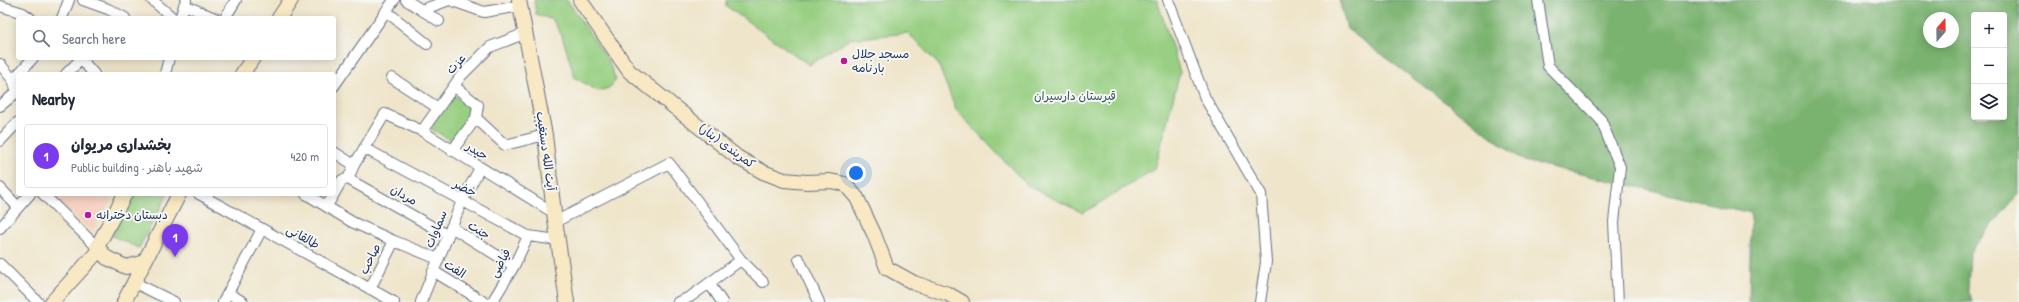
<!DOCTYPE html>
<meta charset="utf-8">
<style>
body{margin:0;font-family:"Patrick Hand","Playpen Sans Arabic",sans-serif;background:#f2f2f3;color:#1f2937}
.controls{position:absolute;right:12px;top:12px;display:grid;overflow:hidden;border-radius:4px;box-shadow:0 2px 10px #0003}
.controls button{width:36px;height:36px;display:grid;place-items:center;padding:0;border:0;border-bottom:1px solid #e0e1e3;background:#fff;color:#1f2937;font:20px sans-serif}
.compass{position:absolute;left:1923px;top:12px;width:36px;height:36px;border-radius:50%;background:#fff;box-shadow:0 2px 10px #0003;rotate:20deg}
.you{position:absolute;left:856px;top:173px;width:14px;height:14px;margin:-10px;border:3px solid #fff;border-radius:50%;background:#1a73e8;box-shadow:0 0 0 6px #1a73e833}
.badge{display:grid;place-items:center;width:26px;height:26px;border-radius:50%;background:#7c3aed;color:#fff;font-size:13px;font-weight:700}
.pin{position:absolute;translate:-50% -33px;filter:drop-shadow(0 1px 2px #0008)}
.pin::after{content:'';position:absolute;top:21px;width:14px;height:12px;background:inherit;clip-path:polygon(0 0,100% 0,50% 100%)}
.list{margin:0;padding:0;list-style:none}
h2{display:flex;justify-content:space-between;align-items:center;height:52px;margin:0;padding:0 16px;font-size:17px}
h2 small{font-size:13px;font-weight:400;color:#747a83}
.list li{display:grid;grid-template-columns:26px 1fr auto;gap:12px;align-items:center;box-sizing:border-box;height:64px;margin:0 8px 8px;padding:0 8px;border:1px solid #e0e1e3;border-radius:4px}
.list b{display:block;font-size:15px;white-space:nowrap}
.list p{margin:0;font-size:13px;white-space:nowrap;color:#747a83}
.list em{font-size:13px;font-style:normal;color:#747a83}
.icon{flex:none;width:22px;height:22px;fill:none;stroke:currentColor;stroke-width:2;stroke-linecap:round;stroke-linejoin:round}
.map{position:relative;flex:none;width:2019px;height:302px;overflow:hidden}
.search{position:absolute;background:#fff;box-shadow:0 2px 10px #0003;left:16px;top:16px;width:320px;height:44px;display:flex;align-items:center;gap:10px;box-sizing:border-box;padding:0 14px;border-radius:4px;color:#747a83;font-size:15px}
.panel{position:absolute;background:#fff;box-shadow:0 2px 10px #0003;left:16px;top:72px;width:320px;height:124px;border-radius:4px}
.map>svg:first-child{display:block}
</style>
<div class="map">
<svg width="2019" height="302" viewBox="0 0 2019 302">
<rect width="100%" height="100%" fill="#f6f6f2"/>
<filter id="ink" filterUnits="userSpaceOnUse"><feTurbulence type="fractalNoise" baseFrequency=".025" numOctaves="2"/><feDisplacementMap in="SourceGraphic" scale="8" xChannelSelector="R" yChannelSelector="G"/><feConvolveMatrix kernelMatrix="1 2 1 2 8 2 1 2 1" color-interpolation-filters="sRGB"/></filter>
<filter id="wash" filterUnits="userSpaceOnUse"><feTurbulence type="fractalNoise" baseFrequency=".012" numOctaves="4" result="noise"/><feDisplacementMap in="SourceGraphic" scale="16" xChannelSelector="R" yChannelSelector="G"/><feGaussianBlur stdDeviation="0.9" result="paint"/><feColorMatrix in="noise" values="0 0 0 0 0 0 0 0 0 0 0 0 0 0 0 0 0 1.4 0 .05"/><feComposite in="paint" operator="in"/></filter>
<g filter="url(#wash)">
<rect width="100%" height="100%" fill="#efe5ca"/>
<path fill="#f6d2c3" d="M49 194H107L112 198 92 232Z"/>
<path fill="#98cf82" stroke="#5a7f70" d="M534 0H567L608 60 616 80 609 88 598 91 575 78 562 36 553 20 536 14Z
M726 0H1157L1180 72 1155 169 1083 213 1028 186 956 110 938 64 908 33 850 39 809 65 726 6Z
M453 95 473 107 474 116 453 142 430 128Z
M131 194H168L139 248 112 236Z"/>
<path fill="#7ab270" stroke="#4a7067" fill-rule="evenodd" d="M1339 0H2019V193L1970 252 1968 290 1973 302H1749L1751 213 1524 161 1347 29ZM1974 15H2004V117H1974ZM1929 18H1953V42H1929Z"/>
</g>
<g filter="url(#ink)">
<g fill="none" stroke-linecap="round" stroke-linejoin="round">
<defs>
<path id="street" d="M83 0 108 9 125 18
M152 0 173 18
M406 0 439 21
M450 0 484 12 520 6
M1168 0 1205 98 1261 194 1266 262 1260 302
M1538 0 1548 66 1601 120 1620 167 1614 222 1618 302
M184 5 215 18
M0 6 23 13 30 18
M422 10 449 0
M386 11 427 44
M62 18 69 0
M180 18 186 0
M225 18 236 0
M80 58 94 74
M0 64 13 80 17 92 0 106
M66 74 81 59
M165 74 169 58
M392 78 438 108
M13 80 33 58
M334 86 394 0
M476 118 505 145 545 135
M422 131 461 76 490 47 526 33
M0 141 18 122
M364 148 528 236 558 240
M452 151 476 118 478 105 454 86
M334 152 354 165
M348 179 447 235
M0 188 18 207
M43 194 97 247
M199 194 394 302
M306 194 352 222 394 241 438 259
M327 206 342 180 348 179 354 165 385 114 422 131 554 213
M555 222 669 163 741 260 763 282
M451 227 514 266
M0 228 30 194
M799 259 819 302
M0 264 38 302
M433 271 484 302
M133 282 174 302
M709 283 722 302
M370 289 394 241
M228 293 243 302
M223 302 262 229
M421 302 462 201 480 168
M492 302 514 266 528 236
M678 302 690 297 741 260"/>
<path id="secondary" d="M519 0 545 135 554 213 567 302
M580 0 629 71 737 157 763 172 784 180 807 182 830 181 845 184 857 198 874 234 887 268 914 283 948 294 962 302
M279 18 291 0
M242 74 253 58
M125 194 97 247 107 258 126 267 142 263
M52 302 99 250
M124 302 179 194"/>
</defs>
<use href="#street" stroke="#656f84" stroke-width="12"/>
<use href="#secondary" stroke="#656f84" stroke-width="16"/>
<use href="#street" stroke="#fff" stroke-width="10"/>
<use href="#secondary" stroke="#f8e8c3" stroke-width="14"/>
</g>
</g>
<g fill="#b5179e" stroke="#f6f6f2" stroke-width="1.5">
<circle cx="844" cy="61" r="4"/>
<circle cx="88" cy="215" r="4"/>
</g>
<g text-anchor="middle" stroke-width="4" stroke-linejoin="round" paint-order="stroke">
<g font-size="12" fill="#1b2f5e" stroke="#f6f6f2" text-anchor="start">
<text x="852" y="58">مسجد جلال<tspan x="852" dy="14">بارنامه</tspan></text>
<text x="96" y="219">دبستان دخترانه</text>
</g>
<g font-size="12" fill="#1b2f5e" stroke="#f6f6f2">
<text transform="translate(456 64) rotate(-48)" y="4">عزت</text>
<text transform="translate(727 146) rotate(36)" y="4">کمربندی (بنار)</text>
<text transform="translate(477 151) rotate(32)" y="4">حیدر</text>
<text transform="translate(546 151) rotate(82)" y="4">آیت الله دستغیب</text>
<text transform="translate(465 188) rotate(27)" y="4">خضر</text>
<text transform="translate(404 195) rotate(30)" y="4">مردان</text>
<text transform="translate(436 229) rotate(-68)" y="4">سماوات</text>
<text transform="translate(479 230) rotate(32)" y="4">جنت</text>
<text transform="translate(303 237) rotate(29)" y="4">طالقانی</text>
<text transform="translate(370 259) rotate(-63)" y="4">صاحب</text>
<text transform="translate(500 263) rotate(-61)" y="4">فیاضی</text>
<text transform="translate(455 269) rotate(32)" y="4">الفت</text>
</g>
<g font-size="12" fill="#3a5767" stroke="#f6f6f2">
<text x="1075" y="100">قبرستان دارسیران</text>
</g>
</g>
</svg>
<div class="controls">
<button>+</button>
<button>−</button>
<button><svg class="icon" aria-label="layers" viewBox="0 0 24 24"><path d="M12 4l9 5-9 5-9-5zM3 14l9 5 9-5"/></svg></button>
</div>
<svg class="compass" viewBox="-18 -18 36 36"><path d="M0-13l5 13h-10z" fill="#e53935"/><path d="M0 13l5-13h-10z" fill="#747a83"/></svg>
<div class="you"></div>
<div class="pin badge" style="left:175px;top:257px">1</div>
<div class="search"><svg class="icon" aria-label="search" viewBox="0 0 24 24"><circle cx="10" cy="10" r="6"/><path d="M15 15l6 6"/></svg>Search here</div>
<section class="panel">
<h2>Nearby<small></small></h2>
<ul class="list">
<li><span class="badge">1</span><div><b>بخشداری مریوان</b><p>Public building · شهید باهنر</p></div><em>420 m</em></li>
</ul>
</section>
</div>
